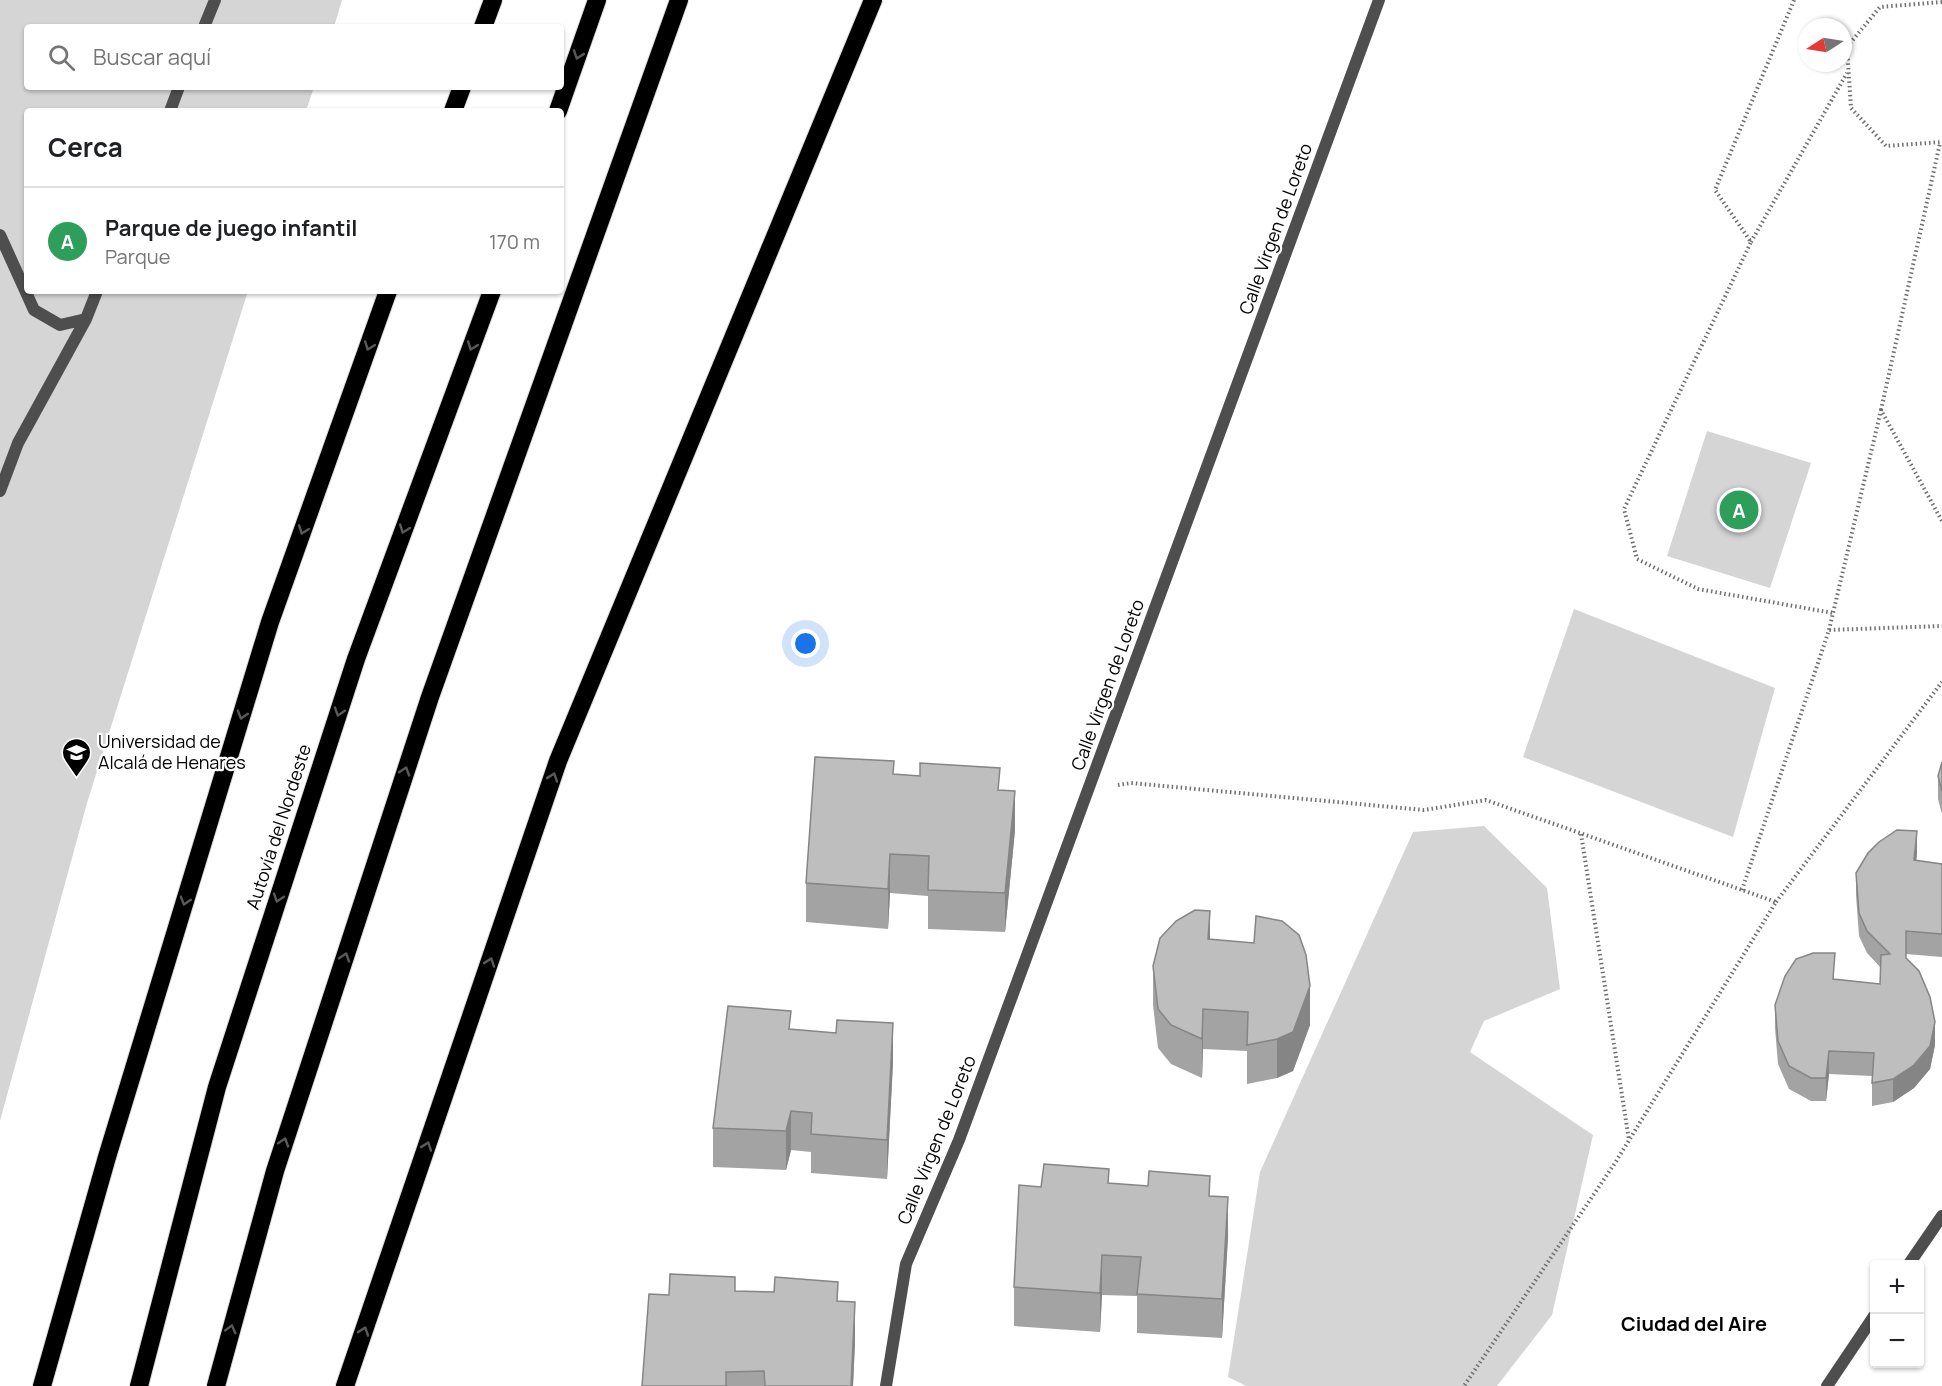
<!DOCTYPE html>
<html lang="es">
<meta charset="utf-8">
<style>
body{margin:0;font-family:Manrope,sans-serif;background:#f6f6f6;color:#202124}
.controls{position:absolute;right:18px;bottom:18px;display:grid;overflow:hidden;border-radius:6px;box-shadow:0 2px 4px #0004}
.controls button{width:54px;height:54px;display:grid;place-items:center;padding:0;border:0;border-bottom:2px solid #e0e0e0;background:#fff;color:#202124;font:30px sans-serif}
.compass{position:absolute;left:1798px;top:18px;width:54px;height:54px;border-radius:50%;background:#fff;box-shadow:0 2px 4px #0004;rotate:258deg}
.you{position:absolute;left:806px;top:644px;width:21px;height:21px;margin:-15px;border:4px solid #fff;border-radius:50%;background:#1a73e8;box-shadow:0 0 0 9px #1a73e833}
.badge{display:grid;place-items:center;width:39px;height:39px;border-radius:50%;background:#111827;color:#fff;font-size:20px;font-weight:700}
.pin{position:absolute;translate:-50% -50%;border:3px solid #fff;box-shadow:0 2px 6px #0006}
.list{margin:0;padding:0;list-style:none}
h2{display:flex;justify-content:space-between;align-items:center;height:78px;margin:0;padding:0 24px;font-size:26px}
h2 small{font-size:20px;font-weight:400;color:#757577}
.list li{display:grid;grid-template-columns:39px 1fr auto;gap:18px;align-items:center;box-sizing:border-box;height:108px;padding:0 24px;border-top:2px solid #e0e0e0}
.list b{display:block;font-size:22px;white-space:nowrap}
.list p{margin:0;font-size:20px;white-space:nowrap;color:#757577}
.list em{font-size:20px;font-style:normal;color:#757577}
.icon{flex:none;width:33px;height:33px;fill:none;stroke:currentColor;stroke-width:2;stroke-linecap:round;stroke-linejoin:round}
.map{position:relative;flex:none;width:1942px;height:1386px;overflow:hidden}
.search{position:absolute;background:#fff;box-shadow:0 2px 4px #0004;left:24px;top:24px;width:540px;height:66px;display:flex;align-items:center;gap:15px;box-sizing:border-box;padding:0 21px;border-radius:6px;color:#757577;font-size:22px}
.panel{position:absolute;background:#fff;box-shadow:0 2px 4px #0004;left:24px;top:108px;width:540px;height:186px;border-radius:6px}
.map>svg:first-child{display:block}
</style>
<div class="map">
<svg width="1942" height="1386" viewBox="0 0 1942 1386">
<rect width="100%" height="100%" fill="#fff"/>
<path fill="#d5d5d5" d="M0 0H342L334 27H27V87H314L306 111H27V291H248L87 803 0 1121Z
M1707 431 1811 463 1770 588 1667 556Z
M1574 609 1775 688 1733 837 1523 757Z
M1484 826 1547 888 1560 989 1484 1021 1470 1052 1593 1135 1552 1315 1497 1386H1246L1228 1377 1260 1172 1413 832Z"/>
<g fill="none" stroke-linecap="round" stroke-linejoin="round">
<defs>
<path id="highway" d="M483 27 493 0
M453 111 462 87
M558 111 597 0
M42 1386 107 1157 270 622 388 291
M139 1386 217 1087 356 659 492 291
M216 1386 275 1171 430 697 679 0
M345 1386 558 761 873 0"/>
</defs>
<use href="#highway" stroke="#dbdbdb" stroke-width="20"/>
<path stroke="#707070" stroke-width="4" stroke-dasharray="1.5 3" stroke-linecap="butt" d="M1794 0 1715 190 1751 242 1624 509 1637 559 1698 589 1833 613
M1942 2 1880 7 1847 47 1851 108 1886 146 1942 142
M1751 242 1847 73
M1881 410 1940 143
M1829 630 1881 410 1942 521
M1118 785 1131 783 1424 810 1486 800 1776 902 1615 1163 1464 1386
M1581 834 1629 1140
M1742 890 1829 630 1942 626
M1776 902 1942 682"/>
<path stroke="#4e4e4e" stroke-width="12" d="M204 27 215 0
M170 111 179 87
M0 235 34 310 60 325 86 319
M0 491 18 443 86 319 97 291"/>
<path stroke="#4e4e4e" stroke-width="12" d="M1909 1264 1942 1216
M886 1386 906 1264 959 1140 1379 0
M1827 1386 1874 1316"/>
<use href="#highway" stroke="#000" stroke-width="18"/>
</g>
<path fill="#a3a3a3" d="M1942 762V814L1938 799V776Z
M894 774 1000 790 1015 830 1005 932 928 929V896L890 893 888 929 806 922V883Z
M1917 853 1916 861 1942 864V957L1906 954V958L1935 1045 1930 1069 1914 1088 1893 1102 1872 1106V1076L1829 1074 1826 1101H1811L1789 1089 1778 1064 1775 1028V1005L1835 979 1880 984 1881 968 1867 953 1859 936 1856 895V873Z
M1210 939 1310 1025 1293 1071 1277 1078 1247 1084V1051L1203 1049 1202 1078 1171 1064 1158 1048 1153 1005V966Z
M791 1029 893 1062 887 1179 811 1173V1152L791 1150 786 1170 713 1167V1128Z
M1109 1183 1210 1196 1228 1237 1222 1338 1137 1333V1296L1102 1295 1100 1332 1014 1326V1287Z
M735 1291 838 1301 855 1342 853 1386H642L669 1295Z"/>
<path fill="#858585" d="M1015 791V830L1005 932V893Z
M1917 831V853L1914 883V860Z
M890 854V893L888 929V889Z
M1210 911V950L1208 939Z
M1310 986V1025L1293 1071 1277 1078V1039Z
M1203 1009V1049L1202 1078V1039Z
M1935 1022V1045L1930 1069 1914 1088 1893 1102V1079Z
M893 1023V1062L887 1179V1140Z
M1829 1051V1074L1826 1101V1078Z
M791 1111V1150L786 1170V1131Z
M1228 1197V1237L1222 1338V1299Z
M1102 1255V1295L1100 1332V1293Z
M855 1302V1342L853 1386H851Z"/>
<path fill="#bebebe" stroke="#858585" stroke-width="1.5" d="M815 757 894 761 893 774 920 776V763L1000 768 998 790 1015 791 1005 893 928 890 929 856 890 854 888 889 806 883Z
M1942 762V791L1938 776Z
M1897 830 1917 831 1914 860 1942 864V934L1906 931V958L1919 971 1930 997 1935 1022 1930 1046 1914 1065 1893 1079 1872 1083 1874 1053 1829 1051 1826 1078H1811L1789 1066 1778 1041 1775 1005 1785 976 1796 959 1813 953H1835L1833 979 1880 984 1881 955 1890 954 1867 931 1859 913 1856 873 1868 853 1879 842Z
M1195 910 1210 911 1208 939 1254 943 1256 916 1282 921 1299 935 1306 955 1310 986 1293 1032 1277 1039 1247 1045 1248 1012 1203 1009 1202 1039 1171 1025 1158 1009 1153 966 1160 938 1176 921Z
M728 1006 791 1011 789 1029 836 1033 837 1020 893 1023 887 1140 811 1134 812 1113 791 1111 786 1131 713 1128Z
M1044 1164 1109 1169 1108 1183 1148 1186 1149 1171 1210 1176 1209 1196 1228 1197 1222 1299 1137 1294 1141 1257 1102 1255 1100 1293 1014 1287 1019 1185 1041 1187Z
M670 1274 735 1277V1291L774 1292 775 1277 838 1282 837 1301 855 1302 851 1386H765L764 1371 726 1372V1386H642L649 1294 669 1295Z"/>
<defs><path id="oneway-chevron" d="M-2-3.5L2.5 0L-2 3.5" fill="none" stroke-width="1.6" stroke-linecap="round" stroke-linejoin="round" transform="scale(1.5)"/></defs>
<g stroke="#595959">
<use href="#oneway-chevron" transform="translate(578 55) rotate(109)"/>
<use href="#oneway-chevron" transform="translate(369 346) rotate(110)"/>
<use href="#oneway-chevron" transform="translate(472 346) rotate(110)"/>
<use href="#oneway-chevron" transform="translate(404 529) rotate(110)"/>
<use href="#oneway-chevron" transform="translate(303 530) rotate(110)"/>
<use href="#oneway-chevron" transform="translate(339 712) rotate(108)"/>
<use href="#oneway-chevron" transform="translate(242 715) rotate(107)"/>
<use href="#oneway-chevron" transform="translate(405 771) rotate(-72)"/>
<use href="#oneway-chevron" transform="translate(553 777) rotate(-71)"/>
<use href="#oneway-chevron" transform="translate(278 898) rotate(108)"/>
<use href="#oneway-chevron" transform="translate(185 901) rotate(107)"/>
<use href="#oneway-chevron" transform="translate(345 957) rotate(-72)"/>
<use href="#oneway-chevron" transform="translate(490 962) rotate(-71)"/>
<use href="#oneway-chevron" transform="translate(284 1142) rotate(-72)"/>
<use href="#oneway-chevron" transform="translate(427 1146) rotate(-71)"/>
<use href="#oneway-chevron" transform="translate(231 1329) rotate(-75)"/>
<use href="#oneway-chevron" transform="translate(364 1331) rotate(-71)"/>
</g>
<defs>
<symbol id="university-pin" viewBox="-11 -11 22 30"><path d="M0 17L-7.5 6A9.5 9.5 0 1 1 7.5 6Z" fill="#000" stroke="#fff"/><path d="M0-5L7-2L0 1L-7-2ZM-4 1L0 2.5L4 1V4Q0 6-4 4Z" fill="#fff"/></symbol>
</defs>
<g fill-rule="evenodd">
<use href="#university-pin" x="60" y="736" width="33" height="45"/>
</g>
<g text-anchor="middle" stroke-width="4.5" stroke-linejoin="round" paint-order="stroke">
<g font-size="18" fill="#000" stroke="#fff">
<text transform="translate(1276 229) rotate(-70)" y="6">Calle Virgen de Loreto</text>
<text transform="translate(1108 685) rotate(-70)" y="6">Calle Virgen de Loreto</text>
<text transform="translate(279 827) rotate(-72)" y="6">Autovía del Nordeste</text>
<text transform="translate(937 1140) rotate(-68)" y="6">Calle Virgen de Loreto</text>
</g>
<g font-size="18" fill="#000" stroke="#fff" text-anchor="start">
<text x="98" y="748">Universidad de<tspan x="98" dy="21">Alcalá de Henares</tspan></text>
</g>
<g font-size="20" font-weight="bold" fill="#000" stroke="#fff">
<text x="1694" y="1331">Ciudad del Aire</text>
</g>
</g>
</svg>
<div class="controls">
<button>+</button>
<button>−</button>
</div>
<svg class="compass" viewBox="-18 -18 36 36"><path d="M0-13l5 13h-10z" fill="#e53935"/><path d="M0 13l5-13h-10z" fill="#757577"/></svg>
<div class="you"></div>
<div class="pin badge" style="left:1739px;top:510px;background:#2e9e5b">A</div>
<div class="search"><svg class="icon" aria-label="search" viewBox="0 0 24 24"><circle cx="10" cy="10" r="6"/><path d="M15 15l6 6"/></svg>Buscar aquí</div>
<section class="panel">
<h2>Cerca<small></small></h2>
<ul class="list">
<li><span class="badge" style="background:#2e9e5b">A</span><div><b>Parque de juego infantil</b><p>Parque</p></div><em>170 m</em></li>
</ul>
</section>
</div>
